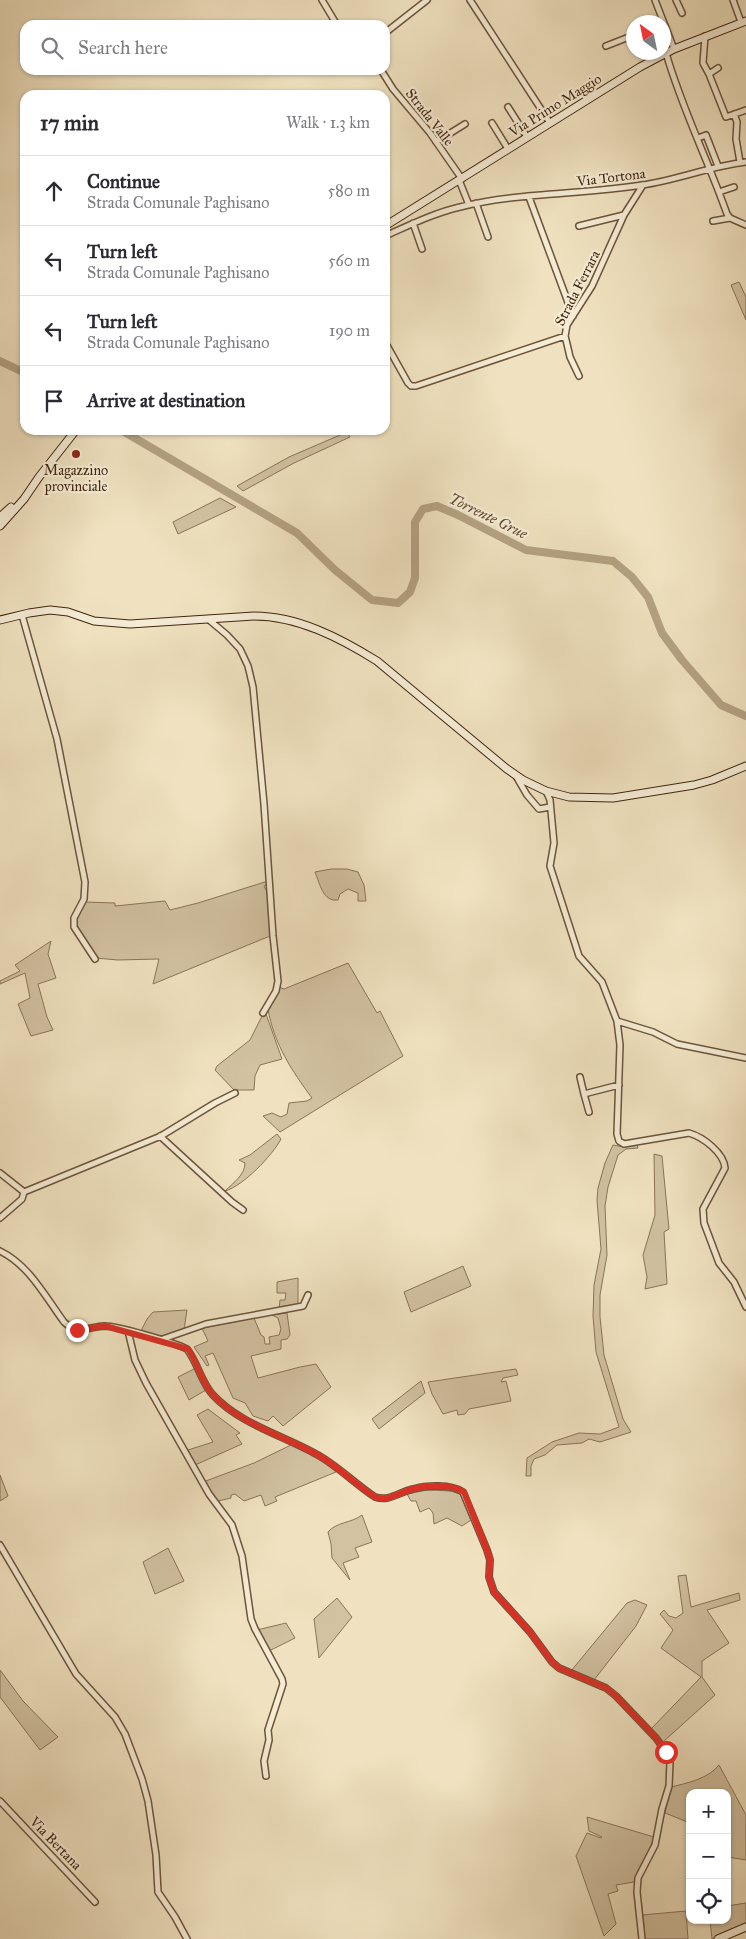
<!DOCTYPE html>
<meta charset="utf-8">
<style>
body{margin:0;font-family:"IM FELL Great Primer",serif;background:#f7f7f7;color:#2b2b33}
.controls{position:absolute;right:15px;bottom:15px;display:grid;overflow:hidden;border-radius:10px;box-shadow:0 1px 4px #0004}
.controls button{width:45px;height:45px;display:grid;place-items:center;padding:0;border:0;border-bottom:1px solid #e1e1e2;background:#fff;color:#2b2b33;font:25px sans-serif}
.compass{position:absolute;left:626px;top:15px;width:45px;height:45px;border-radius:50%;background:#fff;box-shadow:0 1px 4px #0004;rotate:327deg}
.stop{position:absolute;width:15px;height:15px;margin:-11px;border:4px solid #d93025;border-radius:50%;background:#fff}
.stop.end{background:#d93025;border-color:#fff;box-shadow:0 1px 5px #0008}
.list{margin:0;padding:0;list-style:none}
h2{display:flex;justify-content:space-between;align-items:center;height:65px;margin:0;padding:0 20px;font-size:21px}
h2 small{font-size:16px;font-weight:400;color:#7c7c81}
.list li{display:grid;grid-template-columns:32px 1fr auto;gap:15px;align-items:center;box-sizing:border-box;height:70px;padding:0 20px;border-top:1px solid #e1e1e2}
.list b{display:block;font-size:19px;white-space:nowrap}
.list p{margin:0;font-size:16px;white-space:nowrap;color:#7c7c81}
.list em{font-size:16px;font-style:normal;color:#7c7c81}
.icon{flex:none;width:28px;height:28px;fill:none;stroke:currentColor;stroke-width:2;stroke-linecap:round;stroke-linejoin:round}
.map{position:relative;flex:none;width:746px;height:1939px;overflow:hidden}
.search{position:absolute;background:#fff;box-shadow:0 1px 4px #0004;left:20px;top:20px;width:370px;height:55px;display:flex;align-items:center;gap:12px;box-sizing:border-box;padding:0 18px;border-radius:15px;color:#7c7c81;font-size:19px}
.panel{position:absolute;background:#fff;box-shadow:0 1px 4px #0004;left:20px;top:90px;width:370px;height:345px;border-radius:15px}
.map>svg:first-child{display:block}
</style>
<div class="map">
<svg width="746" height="1939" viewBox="0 0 746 1939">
<rect width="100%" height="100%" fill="#f0e2c0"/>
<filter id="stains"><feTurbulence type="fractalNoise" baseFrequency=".004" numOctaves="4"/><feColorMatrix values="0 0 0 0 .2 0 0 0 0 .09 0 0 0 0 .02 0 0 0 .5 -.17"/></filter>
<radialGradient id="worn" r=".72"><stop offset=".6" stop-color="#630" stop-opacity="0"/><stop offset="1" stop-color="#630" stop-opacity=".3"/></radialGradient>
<path fill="#d2c2a2" stroke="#8a7458" d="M739 282 746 297V320L731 285Z
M347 432 350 437 294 463 243 491 237 486 289 457Z
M220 498 236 507 178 534 173 522Z
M331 869H347L358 872 364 885 366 901H358V893L348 889 340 894 338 900C323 902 320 884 315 872Z
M268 881V884L264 886 267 892 270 936 153 984 159 959 118 960 95 958C88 947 74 931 78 917 80 912 83 907 85 902L115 903V906L165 901 170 910 198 903Z
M51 941 48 954 56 978 38 984 47 1017 53 1030 31 1036 18 1004 30 998 25 973 0 984V981L20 971 15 965Z
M348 963 377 1013 380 1011 403 1056 280 1132 263 1116 272 1113 281 1117 287 1114 289 1103 307 1101 312 1098C292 1071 274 1044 268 1009L279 987 284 989Z
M266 1014 282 1059 260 1065 255 1076 254 1090H234L215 1070 217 1066 250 1040 262 1016Z
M277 1134 281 1139C272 1156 243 1186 225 1191 233 1183 245 1175 245 1163L239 1160 250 1155Z
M613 1145 624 1147 637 1145 638 1148 626 1149 618 1155 608 1187 605 1206 607 1255 600 1295V1317L604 1355 623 1419 631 1432 600 1442 589 1439 582 1443 557 1445 545 1455 534 1459 531 1466V1476H526L527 1458 552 1442 579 1433 600 1434 619 1427 596 1352 593 1316 594 1285 601 1249 597 1200 598 1188 605 1163Z
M654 1154 662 1156 669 1229 664 1232 667 1284 645 1289 647 1277 643 1255 655 1215Z
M463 1266 471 1286 411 1312 404 1292Z
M298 1278V1306L279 1310 280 1300H285L286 1293H277V1282Z
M187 1310 184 1330 160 1337 141 1331 147 1319 153 1312Z
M287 1313 290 1335 287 1339 281 1340V1349L251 1356 258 1378 300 1367 316 1364 331 1387 283 1426 273 1416 268 1421 253 1416 245 1403 233 1398 213 1353 205 1356 209 1365 207 1366 194 1347 208 1341 202 1328 254 1318 261 1335 264 1337 265 1344H270L269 1337 279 1335 281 1329 278 1318 272 1315Z
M196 1368 206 1390 189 1400 178 1377Z
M516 1369 518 1375 503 1378 501 1382 506 1381 511 1401 469 1409 465 1414 458 1415 457 1410 443 1414 432 1394 428 1382Z
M421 1381 425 1393 379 1429 372 1419Z
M208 1409 240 1433 236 1435 242 1444 195 1465 188 1450 213 1442 197 1415Z
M293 1444 317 1456 336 1472 275 1497 277 1501 265 1506 261 1495 244 1501 235 1494 231 1495V1498L218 1501 203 1482 254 1463Z
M0 1475 8 1496 0 1501Z
M427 1490 451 1491 460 1494 471 1520 462 1526 447 1518 434 1524 433 1513 429 1508 420 1512 416 1501H411L407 1494Z
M362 1515 372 1542 355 1548 359 1557 343 1563 350 1580 332 1558 331 1544 328 1532C336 1522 352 1523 362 1515Z
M168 1548 184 1581 155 1594 143 1562Z
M686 1575 691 1607 739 1593 740 1600 707 1610 729 1643 702 1661V1677L715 1695 663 1742 651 1729 701 1677 661 1648 673 1630 660 1614 664 1610 669 1616 676 1618 683 1613 678 1576Z
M337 1598 352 1617 319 1658 314 1619Z
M635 1600 647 1605 636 1626 594 1680 571 1671 627 1603Z
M286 1623 295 1638 269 1651 257 1630Z
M0 1670 23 1701 58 1737 40 1750 0 1697Z
M719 1765 746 1815V1860L727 1857V1793H690V1823L665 1813 671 1787C687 1783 708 1779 719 1765Z
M587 1817 654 1837C650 1853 638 1866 634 1882L616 1885 618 1891 608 1894 616 1924 604 1936 576 1856 587 1833 601 1838 602 1837 589 1831Z
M746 1903V1924L712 1939 710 1920H727V1906Z
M686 1911 688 1939H644L642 1915Z"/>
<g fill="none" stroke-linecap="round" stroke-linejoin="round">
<path stroke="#b4a283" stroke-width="8" d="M0 361 25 373
M121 430 297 533 335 570 372 600 398 603 410 592 415 578V522L423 509 437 506 458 515 526 550 613 561 632 577 648 597 662 633 682 660 721 705 746 716"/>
<defs>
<path id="street" d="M322 0 337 25
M470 0 550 123
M655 0 674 49
M676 0 682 13
M733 0 741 22
M385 33 427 0
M705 36 703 63 709 74 726 117 746 110
M606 46 634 35
M666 53C682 109 708 160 727 214L730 218 746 225
M381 70 393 89 430 133 462 179
M709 74 718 68
M508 107 527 137
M734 114 737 122 736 139 740 162
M492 123 508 149
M698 138 706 135 718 166
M436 142 465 124
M459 180 469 205
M719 192 734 187
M529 197 573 316
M476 203 488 237
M713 221 730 218
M413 223 422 249
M579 226 624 215
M385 236C410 225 434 213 460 207 519 192 582 195 642 185 677 180 711 166 746 162
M385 342 408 383 411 386H416L565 336
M579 376 570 357 567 344 565 336 567 325 592 286 624 215 643 185
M22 615 57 739 85 882 84 899 74 918V927L95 959
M208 619 227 635 240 649 248 666 253 687 264 804 273 936 278 981 276 991 263 1013
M516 776 527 795 539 809 550 807
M546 791 550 800 554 843 550 866 579 956 602 982 617 1021 653 1032 677 1044 746 1058
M617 1021 620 1045 617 1134 619 1141 624 1144 689 1133C703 1137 724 1153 725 1168L703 1209 704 1223 719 1263 734 1282 746 1307
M580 1077 584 1094
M589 1112 584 1094 619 1085
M160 1136 232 1202 243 1210
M0 1173 24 1192 161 1136 215 1103 235 1093
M0 1218 22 1199 24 1192
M0 1251C29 1265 45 1296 64 1322 79 1336 86 1327 104 1326 118 1326 173 1342 187 1349 198 1363 201 1382 213 1395 240 1424 282 1435 316 1454 337 1465 355 1484 375 1497 389 1502 399 1492 413 1489 427 1485 451 1484 463 1492L487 1550 490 1560 489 1577 494 1592 530 1632 552 1662 559 1668 606 1688 616 1696 656 1738 666 1752 670 1762 669 1786 662 1809 655 1845 638 1878 637 1892 642 1939
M128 1331 135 1360 146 1383 209 1494 232 1525 242 1556 251 1619 255 1629 282 1679 283 1684 268 1730 269 1740 264 1761 266 1776
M160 1340 206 1324 303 1306 308 1295
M0 1545 76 1674 115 1717 125 1734 142 1779 148 1801 156 1855 158 1892 175 1917 187 1939
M0 1801 95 1902"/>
<path id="secondary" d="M385 226 640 67 674 49 746 21
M0 517 11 507
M0 526 24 499 39 477 76 430
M0 620 29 613 50 610 68 612 94 621 130 624 254 616C298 616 340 638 377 661L507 769 523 780 546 791 569 797 613 798 694 785 712 780 746 766
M718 1939 746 1927"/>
</defs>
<use href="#street" stroke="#6d543a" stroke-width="8"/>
<use href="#secondary" stroke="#41250e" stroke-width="9"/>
<use href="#street" stroke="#f5ecd6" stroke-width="5"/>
<use href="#secondary" stroke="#f5ecd6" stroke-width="7"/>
</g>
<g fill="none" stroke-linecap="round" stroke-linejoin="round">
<path stroke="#d93025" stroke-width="6" d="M77 1330 105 1326 188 1349C198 1363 201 1382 213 1395 240 1424 282 1435 316 1454 337 1465 354 1484 375 1497 389 1502 399 1492 413 1489 427 1485 451 1484 464 1492L487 1550 490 1560 489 1577 494 1592 530 1632 552 1662 559 1668 606 1688 616 1696 656 1738 666 1752"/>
</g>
<circle fill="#8f2418" stroke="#f5ecd6" stroke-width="2" cx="76" cy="454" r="5"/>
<g text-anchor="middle" stroke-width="4.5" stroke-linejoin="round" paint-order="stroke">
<g font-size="14" fill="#41250e" stroke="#f5ecd6">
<text transform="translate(555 105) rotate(-32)" y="5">Via Primo Maggio</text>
<text transform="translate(430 117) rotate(52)" y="5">Strada Valle</text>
<text transform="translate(611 177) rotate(-7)" y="5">Via Tortona</text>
<text transform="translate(577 288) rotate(-63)" y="5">Strada Ferrara</text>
<text transform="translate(56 1843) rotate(46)" y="5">Via Bertana</text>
</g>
<g font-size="14" fill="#41250e" stroke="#f5ecd6">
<text x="76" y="475">Magazzino<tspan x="76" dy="16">provinciale</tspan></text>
</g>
<g font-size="15" font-style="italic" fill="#644a31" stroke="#f5ecd6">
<text transform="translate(488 516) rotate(26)" y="5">Torrente Grue</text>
</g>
</g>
<rect width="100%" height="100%" filter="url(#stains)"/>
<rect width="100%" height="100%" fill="url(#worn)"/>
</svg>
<div class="controls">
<button>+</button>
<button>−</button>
<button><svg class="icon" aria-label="locate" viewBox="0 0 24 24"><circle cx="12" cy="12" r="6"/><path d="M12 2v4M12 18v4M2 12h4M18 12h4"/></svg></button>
</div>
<svg class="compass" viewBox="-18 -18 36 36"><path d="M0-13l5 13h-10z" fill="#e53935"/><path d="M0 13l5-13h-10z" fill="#7c7c81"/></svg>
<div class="stop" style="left:666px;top:1752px"></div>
<div class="stop end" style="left:77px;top:1330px"></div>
<div class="search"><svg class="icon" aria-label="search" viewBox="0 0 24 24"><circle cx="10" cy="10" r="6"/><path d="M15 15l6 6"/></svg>Search here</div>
<section class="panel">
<h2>17 min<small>Walk · 1.3 km</small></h2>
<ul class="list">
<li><svg class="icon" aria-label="ahead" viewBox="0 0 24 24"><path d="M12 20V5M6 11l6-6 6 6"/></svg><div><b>Continue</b><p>Strada Comunale Paghisano</p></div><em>580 m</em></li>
<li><svg class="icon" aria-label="left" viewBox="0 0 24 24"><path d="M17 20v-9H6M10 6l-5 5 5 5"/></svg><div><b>Turn left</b><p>Strada Comunale Paghisano</p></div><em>560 m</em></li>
<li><svg class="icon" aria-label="left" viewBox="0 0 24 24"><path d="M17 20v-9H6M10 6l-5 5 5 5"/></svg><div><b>Turn left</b><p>Strada Comunale Paghisano</p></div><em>190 m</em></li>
<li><svg class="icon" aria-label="arrive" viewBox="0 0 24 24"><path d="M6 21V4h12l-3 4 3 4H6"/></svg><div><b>Arrive at destination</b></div></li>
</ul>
</section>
</div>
